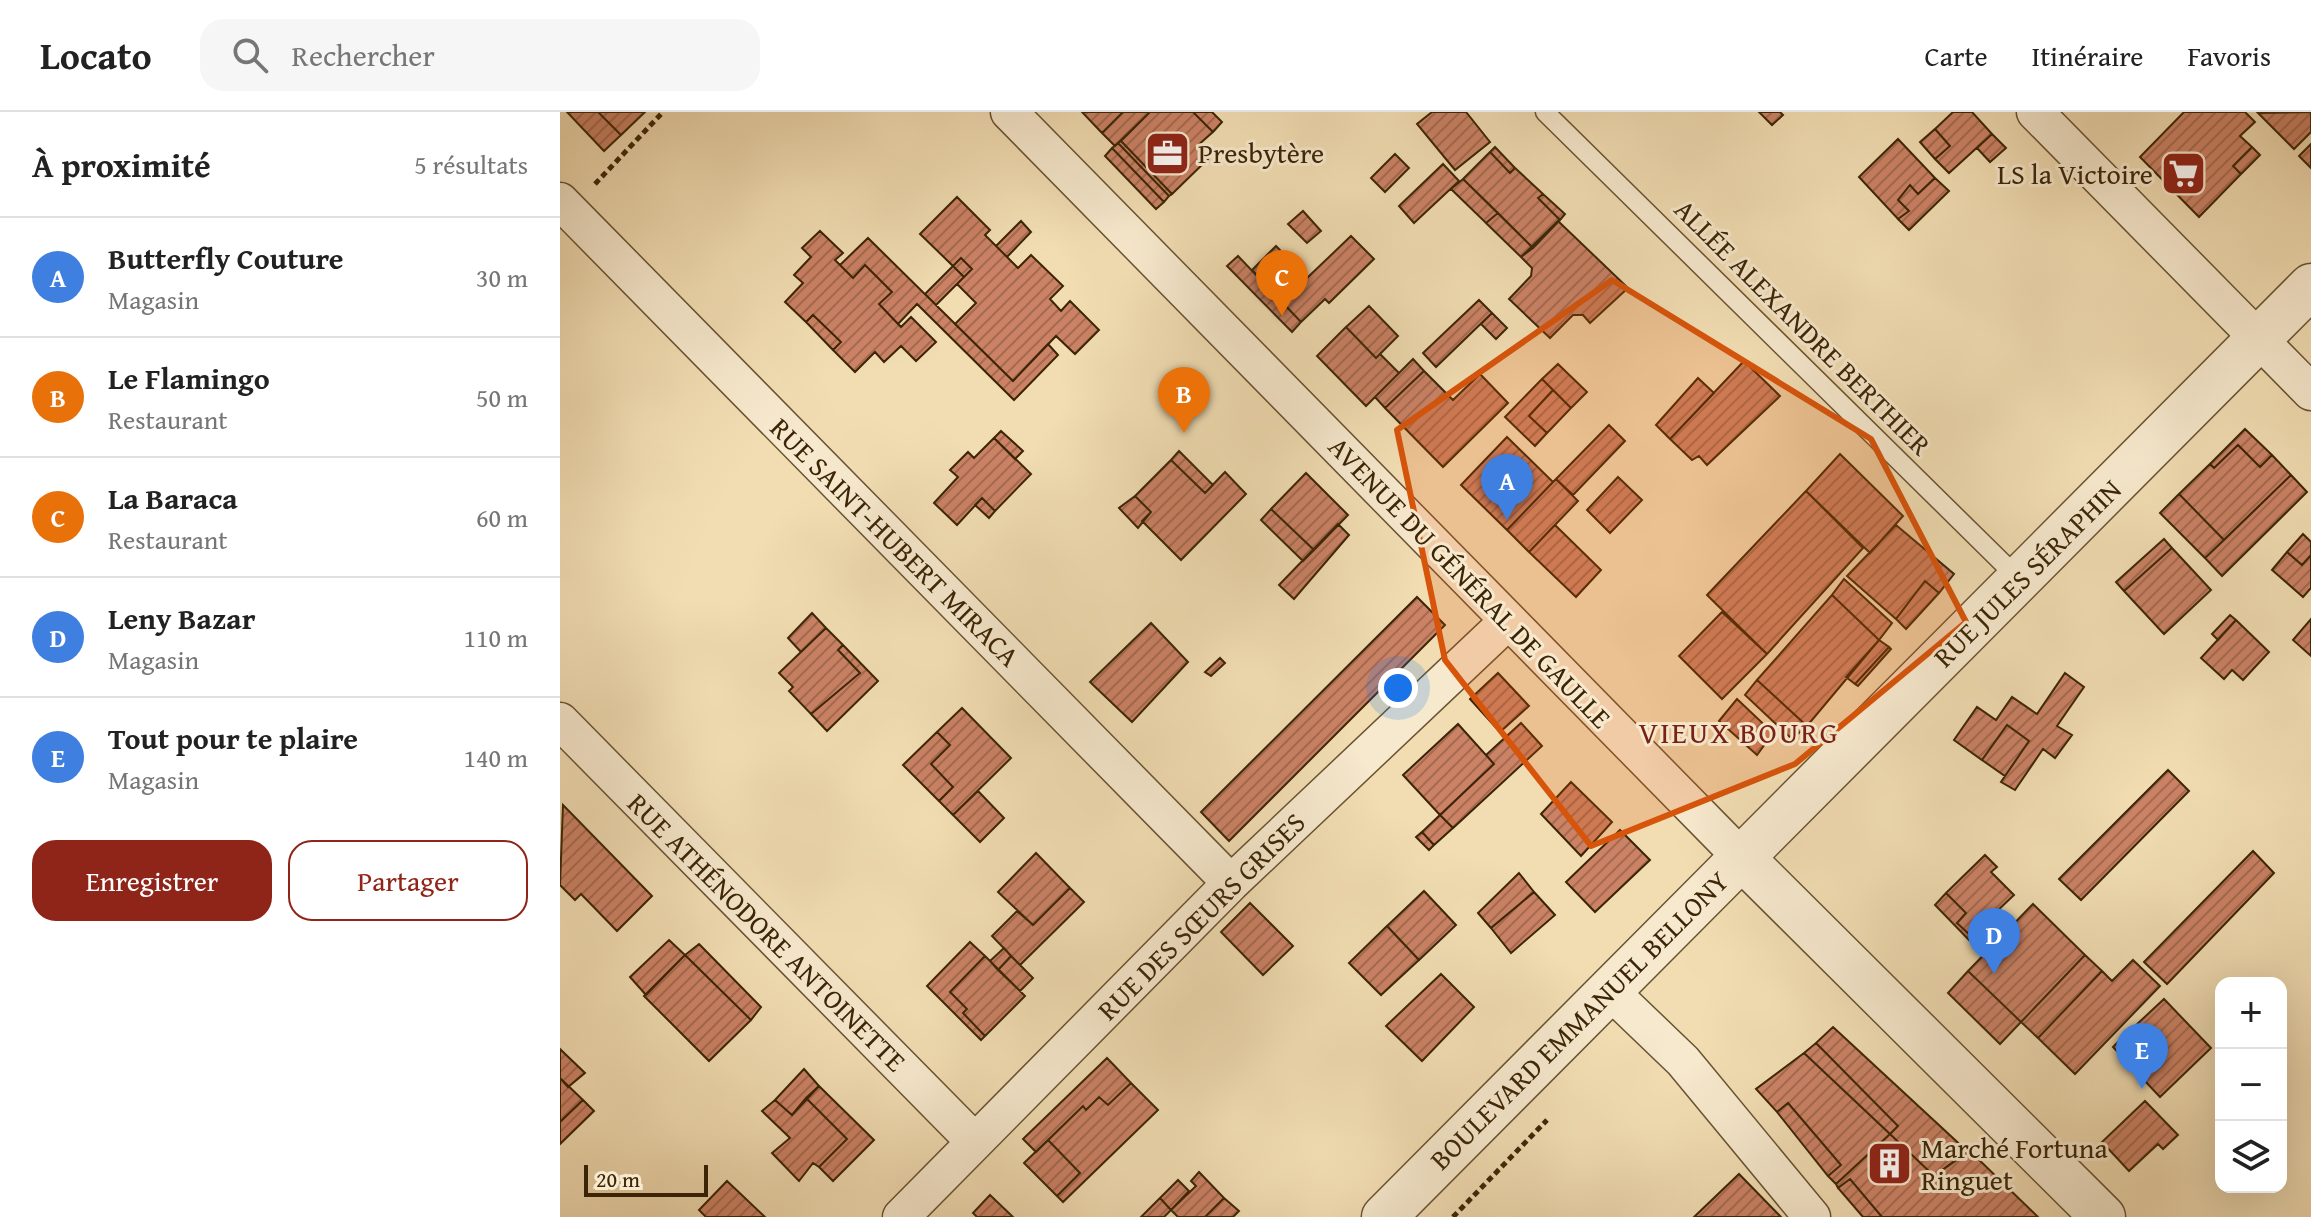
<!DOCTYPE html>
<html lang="fr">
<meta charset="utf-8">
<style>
body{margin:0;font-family:"Gentium Book Plus",serif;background:#f6f6f6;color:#222}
.controls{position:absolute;right:24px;bottom:24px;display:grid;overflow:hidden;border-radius:16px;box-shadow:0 8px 32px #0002}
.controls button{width:72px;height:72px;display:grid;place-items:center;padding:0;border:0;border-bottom:2px solid #e0e0e0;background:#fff;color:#222;font:40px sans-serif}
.scale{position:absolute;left:24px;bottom:20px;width:124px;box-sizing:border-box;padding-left:8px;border:4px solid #3b2506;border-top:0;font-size:22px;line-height:28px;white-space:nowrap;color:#3b2506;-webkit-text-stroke:6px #f7e9ce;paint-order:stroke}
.you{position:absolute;left:838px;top:576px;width:28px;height:28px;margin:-20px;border:6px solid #fff;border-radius:50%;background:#1a73e8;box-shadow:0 0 0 12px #1a73e833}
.badge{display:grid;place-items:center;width:52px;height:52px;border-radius:50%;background:#8f2418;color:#fff;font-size:26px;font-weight:700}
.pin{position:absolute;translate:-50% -66px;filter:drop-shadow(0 2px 4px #0008)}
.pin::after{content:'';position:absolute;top:42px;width:28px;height:24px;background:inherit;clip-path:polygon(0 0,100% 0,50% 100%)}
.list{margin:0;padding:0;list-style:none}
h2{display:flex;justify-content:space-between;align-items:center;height:104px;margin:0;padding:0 32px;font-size:34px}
h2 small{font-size:26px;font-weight:400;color:#767676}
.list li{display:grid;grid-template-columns:52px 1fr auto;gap:24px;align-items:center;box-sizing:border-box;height:120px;padding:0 32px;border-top:2px solid #e0e0e0}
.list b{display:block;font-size:30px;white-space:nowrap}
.list p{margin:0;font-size:26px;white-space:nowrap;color:#767676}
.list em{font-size:26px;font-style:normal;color:#767676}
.actions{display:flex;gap:16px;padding:24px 32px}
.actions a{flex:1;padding:18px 0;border:2px solid #8f2418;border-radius:24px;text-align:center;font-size:28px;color:#8f2418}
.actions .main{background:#8f2418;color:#fff}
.icon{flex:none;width:44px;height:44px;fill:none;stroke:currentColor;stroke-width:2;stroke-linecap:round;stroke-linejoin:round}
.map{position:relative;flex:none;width:1751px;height:1105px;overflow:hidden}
header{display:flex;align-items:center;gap:48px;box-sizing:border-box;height:112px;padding:0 40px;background:#fff;border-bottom:2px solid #e0e0e0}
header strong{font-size:38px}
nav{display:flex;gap:44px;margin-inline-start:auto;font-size:28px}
.search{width:560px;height:72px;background:#f6f6f6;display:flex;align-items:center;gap:20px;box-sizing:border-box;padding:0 28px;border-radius:24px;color:#767676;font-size:30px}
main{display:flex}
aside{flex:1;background:#fff}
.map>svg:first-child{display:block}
</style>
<header>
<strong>Locato</strong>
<div class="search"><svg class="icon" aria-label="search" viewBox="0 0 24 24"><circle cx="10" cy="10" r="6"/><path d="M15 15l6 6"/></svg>Rechercher</div>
<nav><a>Carte</a><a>Itinéraire</a><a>Favoris</a></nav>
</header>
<main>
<aside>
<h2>À proximité<small>5 résultats</small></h2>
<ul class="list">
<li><span class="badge" style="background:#3f7fe0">A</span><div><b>Butterfly Couture</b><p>Magasin</p></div><em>30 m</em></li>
<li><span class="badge" style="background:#e8710a">B</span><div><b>Le Flamingo</b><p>Restaurant</p></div><em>50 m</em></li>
<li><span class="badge" style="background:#e8710a">C</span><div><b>La Baraca</b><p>Restaurant</p></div><em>60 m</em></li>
<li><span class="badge" style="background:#3f7fe0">D</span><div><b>Leny Bazar</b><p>Magasin</p></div><em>110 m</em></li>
<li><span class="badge" style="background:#3f7fe0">E</span><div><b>Tout pour te plaire</b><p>Magasin</p></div><em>140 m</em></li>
</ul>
<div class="actions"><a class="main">Enregistrer</a><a>Partager</a></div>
</aside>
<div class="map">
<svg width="1751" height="1105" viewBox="0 0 1751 1105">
<defs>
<pattern id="building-hatch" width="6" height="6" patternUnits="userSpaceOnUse" patternTransform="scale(2)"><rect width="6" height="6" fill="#cb8265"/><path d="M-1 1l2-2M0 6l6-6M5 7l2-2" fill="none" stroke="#a66a51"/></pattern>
</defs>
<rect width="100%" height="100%" fill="#f2ddb3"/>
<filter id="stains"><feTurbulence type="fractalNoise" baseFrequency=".0025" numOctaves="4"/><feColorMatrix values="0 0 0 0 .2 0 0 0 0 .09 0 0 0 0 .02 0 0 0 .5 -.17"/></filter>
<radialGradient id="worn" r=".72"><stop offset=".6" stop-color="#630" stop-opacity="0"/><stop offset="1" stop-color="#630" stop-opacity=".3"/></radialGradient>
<path fill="url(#building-hatch)" stroke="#3b2506" stroke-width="2" d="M7 0H38L61 23 44 39Z
M38 0H85L61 23Z
M522 0H563L542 21Z
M563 0H590L555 34 542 21Z
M590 0H633L653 20 636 35 648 47 612 82 561 29Z
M633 0H652L662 10 653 20Z
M872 0H906L930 30 895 58 857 12Z
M1199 0H1220L1223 3 1212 13Z
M1393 0H1412L1432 22 1389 61 1375 47 1390 34 1375 17Z
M1624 0H1685L1695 10 1680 24 1692 35 1673 54 1681 62 1639 105 1580 45Z
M1751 0V20L1734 37 1698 1Z
M1375 17 1390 34 1375 47 1360 30Z
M1432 22 1446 36 1430 50 1417 36Z
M1338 27 1375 66 1358 82 1350 73 1338 88 1349 99 1338 107 1299 65Z
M561 29 612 82 609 84 558 31Z
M558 31 609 84 604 90 552 36Z
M1751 32V56L1739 44Z
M935 35 955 56 950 61 930 40Z
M1692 35 1700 43 1681 62 1673 54Z
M552 36 604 90 596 97 545 44Z
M930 40 950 61 955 56 983 82 978 86 1000 108 973 136 903 67Z
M835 42 849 56 825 80 811 66Z
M883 52 899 69 854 111 839 94Z
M1375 66 1389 79 1349 118 1338 107 1349 99 1338 88 1350 73 1358 82Z
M903 67 938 101 926 111 891 77Z
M983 82 1005 102 1000 108 978 86Z
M397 85 430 118 425 123 458 156 471 143 503 174 490 187 501 199 510 189 539 218 515 242 496 224 453 269 395 212 416 191 397 172 412 157 401 146 393 154 360 122Z
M743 99 761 119 747 131 728 112Z
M938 101 973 136 961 145 926 111Z
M461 109 471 120 447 145 436 134Z
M998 109 1068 176 1030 211 1023 203H1013L990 226 949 187 971 164 972 156 961 145Z
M260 119 283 141 275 148 293 166 305 153 332 180 319 192 341 215 351 205 376 230 356 249 341 234 324 250 315 240 295 260 273 238 281 230 253 203 246 210 225 190 243 171 234 163 251 145 242 136Z
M791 124 814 147 769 191 765 187 741 210 692 158 716 134 747 166Z
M308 126 453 269 488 232 498 243 454 288 357 192 338 212 319 192 332 180 305 153 293 166 280 153Z
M678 144 741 210 732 220 667 154Z
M401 146 412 157 404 165 393 154Z
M393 154 404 165 376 193 365 182Z
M919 188 932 201 876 255 863 241Z
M809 194 838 224 816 246 786 215Z
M932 201 947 216 936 227 921 212Z
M253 203 281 230 273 238 246 210Z
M786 215 816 246 820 242 839 261 806 294 757 244Z
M853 247 864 259 825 296 815 285Z
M1184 249 1220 284 1147 353 1139 344 1132 348 1110 327Z
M998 252 1027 280 1011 296 982 267Z
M864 259 893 288 920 262 948 291 883 355 825 296Z
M1138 266 1154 281 1110 327 1096 313Z
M982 267 993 278 969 304 987 321 975 334 945 305Z
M993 278 1011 296 987 321 969 304Z
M1049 313 1065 329 1013 383 996 367Z
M1685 317 1712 343 1700 355 1678 333 1654 356 1650 352Z
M441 319 463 339 455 347 434 326Z
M947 325 993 370 947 418 901 373Z
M434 326 471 362 435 399 422 386 397 413 374 391 398 365 390 358 408 340 414 346Z
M1678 333 1700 355 1712 343 1731 363 1664 428 1619 382 1650 352 1654 356Z
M619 339 653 373 645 381 611 348Z
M1280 342 1343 404 1310 441 1246 379Z
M611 348 645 381 665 360 686 382 621 448 582 409 591 400 575 384Z
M746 361 788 403 754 438 711 397Z
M1731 363 1747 380 1662 464 1645 446Z
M1058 365 1082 388 1050 421 1027 398Z
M996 367 1018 389 969 440 947 418Z
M1246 379 1303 436 1207 542 1147 483Z
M1619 382 1664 428 1645 446 1600 401Z
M575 384 591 400 578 416 559 396Z
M422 386 435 399 429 406 415 393Z
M711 397 754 438 743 449 701 408Z
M778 412 789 423 734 487 719 473Z
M995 413 1041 458 1016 485 969 440Z
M1336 413 1394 462 1379 481 1365 469 1336 507 1287 464Z
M1743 422 1751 430V443L1742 453 1727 440Z
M1604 427 1612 436 1564 479 1556 470Z
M1612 436 1651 478 1604 522 1564 479Z
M1727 440 1742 453 1751 443V476L1743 485 1712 458Z
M1284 467 1332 511 1319 528 1272 483Z
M1365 469 1379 481 1346 517 1336 507Z
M1272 483 1319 528 1247 614 1197 568Z
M857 485 885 513 669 729 641 700Z
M1162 500 1207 542 1162 587 1119 544Z
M252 501 266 516 241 540 228 526Z
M1670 503 1676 508 1658 528 1652 522Z
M1751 507V544L1733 528Z
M1676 508 1709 540 1683 568 1672 558 1664 567 1641 546Z
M591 511 628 550 572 610 530 570Z
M266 516 283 533 278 538 300 561 251 602 229 579 233 575 219 561Z
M1319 528 1329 535 1295 572 1286 565Z
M283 533 318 569 267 619 251 602 300 561 278 538Z
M1329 535 1331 537 1298 574 1295 572Z
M660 546 665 551 651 564 645 560Z
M938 561 969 594 940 620 910 587Z
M1505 561 1524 575 1497 614 1512 623 1495 646 1483 637 1455 678 1441 670 1469 629 1447 613 1422 648 1394 628 1417 595 1436 608 1452 585 1477 602Z
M1197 568 1247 614 1232 627 1185 583Z
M1177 587 1213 621 1197 643 1159 609Z
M402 596 451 646 393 703 379 689 393 675 371 652 390 633 377 620Z
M961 611 982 634 893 716 880 703 934 652 926 643Z
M898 612 934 652 880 703 843 663Z
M1447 613 1469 629 1445 664 1422 648Z
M377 620 390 633 371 652 393 675 379 689 343 653Z
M1608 658 1629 679 1521 788 1499 767Z
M1011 670 1052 710 1021 744 981 702Z
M418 679 444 706 420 730 393 703Z
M3 693 92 784 57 819 21 782 15 788 0 773Z
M880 703 893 716 874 733 862 720Z
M1060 718 1090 748 1035 800 1006 770Z
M862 720 874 733 869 738 856 725Z
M1693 739 1714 761 1607 872 1584 850Z
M476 741 510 776 473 813 438 780Z
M1425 743 1437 755 1431 760 1454 783 1411 824 1397 811 1406 801 1386 781Z
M959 761 974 780 931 816 918 801Z
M510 776 524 790 460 853 432 824 457 799 473 813Z
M864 779 896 813 859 848 827 814Z
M974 780 995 803 951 841 931 816Z
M1386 781 1406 801 1397 811 1411 824 1409 828 1375 793Z
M690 791 733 834 703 863 661 820Z
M1473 792 1525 843 1461 910 1408 859Z
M827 814 859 848 821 883 789 851Z
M109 828 125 843 86 883 70 865Z
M410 830 425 844 390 880 407 897 403 901 425 924 421 928 367 874Z
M139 832 201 895 191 908 125 843Z
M444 836 451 844 438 858 430 849Z
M125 843 191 908 149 949 84 884Z
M1525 843 1542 859 1478 926 1461 910Z
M425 844 465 884 425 924 403 901 407 897 390 880Z
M451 844 473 866 460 879 438 858Z
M1573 848 1600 874 1515 962 1478 926 1542 859 1552 869Z
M1408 859 1461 910 1440 932 1388 881Z
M881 862 914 895 862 949 826 914Z
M1604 887 1651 936 1600 985 1583 967 1591 959 1560 928Z
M1273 915 1408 1040 1374 1064 1330 1022 1338 1014 1256 931Z
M1560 928 1591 959 1583 967 1553 935Z
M1256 931 1338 1014 1330 1022 1244 941Z
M0 937 25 961 8 975 0 966Z
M1244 941 1330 1022 1276 1072 1268 1064 1281 1053 1228 991 1217 1000 1196 977Z
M547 946 571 971 548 993 539 985 526 998 523 994 476 1040 463 1027Z
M244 957 259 974 232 1003 215 988Z
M0 966 23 988 0 1010Z
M571 971 598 998 503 1090 497 1084 520 1061 488 1028 523 994 526 998 539 985 548 993Z
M259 974 314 1028 273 1069 259 1055 287 1027 246 986Z
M246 986 287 1027 259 1055 253 1051 239 1069 212 1041 230 1026 202 999 215 988 232 1003Z
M23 988 34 999 0 1032V1010Z
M1585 989 1618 1023 1603 1037 1598 1032 1569 1059 1542 1030Z
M1228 991 1281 1053 1268 1064 1217 1000Z
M1330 1022 1374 1064 1409 1038 1478 1105H1322L1290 1067 1278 1076 1276 1072Z
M488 1028 520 1061 497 1084 464 1051Z
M639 1060 664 1086 645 1105H618L611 1098 636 1074 631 1069Z
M1179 1062 1221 1105H1134Z
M1290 1067 1322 1105H1303L1278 1076Z
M618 1068 629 1079 611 1098 600 1086Z
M167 1069 205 1105H146L139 1098Z
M430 1083 453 1105H417L413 1101Z
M600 1086 611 1098 604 1105H581Z
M664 1086 679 1099 673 1105H645Z"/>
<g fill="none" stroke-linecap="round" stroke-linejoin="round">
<defs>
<path id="service" d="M985 0 1459 467"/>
<path id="minor" d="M449 0 1181 745
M1475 0 1751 280
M0 89 671 771
M0 609 415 1030
M1049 878 1123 949 1252 1105
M341 1105 671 771 948 509"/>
<path id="tertiary" d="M1181 745 1543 1105
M824 1105 1751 174"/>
</defs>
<use href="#service" stroke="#695331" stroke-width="21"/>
<use href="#minor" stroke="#695331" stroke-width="39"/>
<use href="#tertiary" stroke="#695331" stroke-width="47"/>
<path stroke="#3b2506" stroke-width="5" stroke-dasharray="6 4" stroke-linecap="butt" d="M35 72 103 0
M893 1105 987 1008"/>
<use href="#service" stroke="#f7e9ce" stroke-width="18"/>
<use href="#minor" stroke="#f7e9ce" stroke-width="36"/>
<use href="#tertiary" stroke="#f7e9ce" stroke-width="44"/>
</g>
<path fill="#d7540b" fill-opacity="0.2" stroke="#d7540b" stroke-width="6" stroke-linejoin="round" d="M1052 168 1311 327 1406 510 1235 652 1031 734 885 548 837 318Z"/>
<defs>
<symbol id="office-square" viewBox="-11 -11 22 22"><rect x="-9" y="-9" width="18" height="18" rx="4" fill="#8f2418" stroke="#f7e9ce"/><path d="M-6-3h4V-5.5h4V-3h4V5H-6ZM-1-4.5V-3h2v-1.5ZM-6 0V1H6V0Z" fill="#fff"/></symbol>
<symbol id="supermarket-square" viewBox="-11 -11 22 22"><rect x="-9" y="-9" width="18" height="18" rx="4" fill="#8f2418" stroke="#f7e9ce"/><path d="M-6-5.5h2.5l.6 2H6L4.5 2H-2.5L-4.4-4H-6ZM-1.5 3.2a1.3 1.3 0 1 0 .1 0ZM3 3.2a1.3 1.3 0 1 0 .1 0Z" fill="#fff"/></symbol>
<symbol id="building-square" viewBox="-11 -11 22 22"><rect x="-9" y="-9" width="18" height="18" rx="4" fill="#8f2418" stroke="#f7e9ce"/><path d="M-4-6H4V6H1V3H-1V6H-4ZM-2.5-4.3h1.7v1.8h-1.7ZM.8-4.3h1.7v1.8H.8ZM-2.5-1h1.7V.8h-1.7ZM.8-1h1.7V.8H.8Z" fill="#fff"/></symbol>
</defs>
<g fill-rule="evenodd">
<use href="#office-square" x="582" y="16" width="51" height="51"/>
<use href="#supermarket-square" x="1598" y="36" width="51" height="51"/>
<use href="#building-square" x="1304" y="1026" width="51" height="51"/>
</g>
<g text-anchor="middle" stroke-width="6" stroke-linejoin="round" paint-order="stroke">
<g font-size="28" fill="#3b2506" stroke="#f7e9ce" text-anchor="start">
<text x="638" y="51">Presbytère</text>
<text x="1593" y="72" text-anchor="end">LS la Victoire</text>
<text x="1361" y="1046">Marché Fortuna<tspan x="1361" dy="32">Ringuet</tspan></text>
</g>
<g font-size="28" fill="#3b2506" stroke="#f7e9ce">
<text transform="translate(1243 215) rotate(45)" y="10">ALLÉE ALEXANDRE BERTHIER</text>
<text transform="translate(335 430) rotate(45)" y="10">RUE SAINT-HUBERT MIRACA</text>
<text transform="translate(1467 461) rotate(-45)" y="10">RUE JULES SÉRAPHIN</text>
<text transform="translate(910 470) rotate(46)" y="10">AVENUE DU GÉNÉRAL DE GAULLE</text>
<text transform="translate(641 804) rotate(-45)" y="10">RUE DES SŒURS GRISES</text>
<text transform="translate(207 820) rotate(45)" y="10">RUE ATHÉNODORE ANTOINETTE</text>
<text transform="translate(1019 908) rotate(-45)" y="10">BOULEVARD EMMANUEL BELLONY</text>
</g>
<g font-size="30" letter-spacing="2" fill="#7a1f14" stroke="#f7e9ce">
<text x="1179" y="631">VIEUX BOURG</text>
</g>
</g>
<rect width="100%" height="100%" filter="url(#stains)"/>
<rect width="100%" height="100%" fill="url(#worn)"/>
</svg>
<div class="controls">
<button>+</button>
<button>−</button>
<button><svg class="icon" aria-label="layers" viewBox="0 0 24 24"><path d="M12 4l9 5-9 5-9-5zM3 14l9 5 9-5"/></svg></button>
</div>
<div class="scale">20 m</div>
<div class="you"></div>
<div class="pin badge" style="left:947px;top:408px;background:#3f7fe0">A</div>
<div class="pin badge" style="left:624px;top:321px;background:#e8710a">B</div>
<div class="pin badge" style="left:722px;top:204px;background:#e8710a">C</div>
<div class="pin badge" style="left:1434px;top:862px;background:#3f7fe0">D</div>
<div class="pin badge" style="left:1582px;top:977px;background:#3f7fe0">E</div>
</div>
</main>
